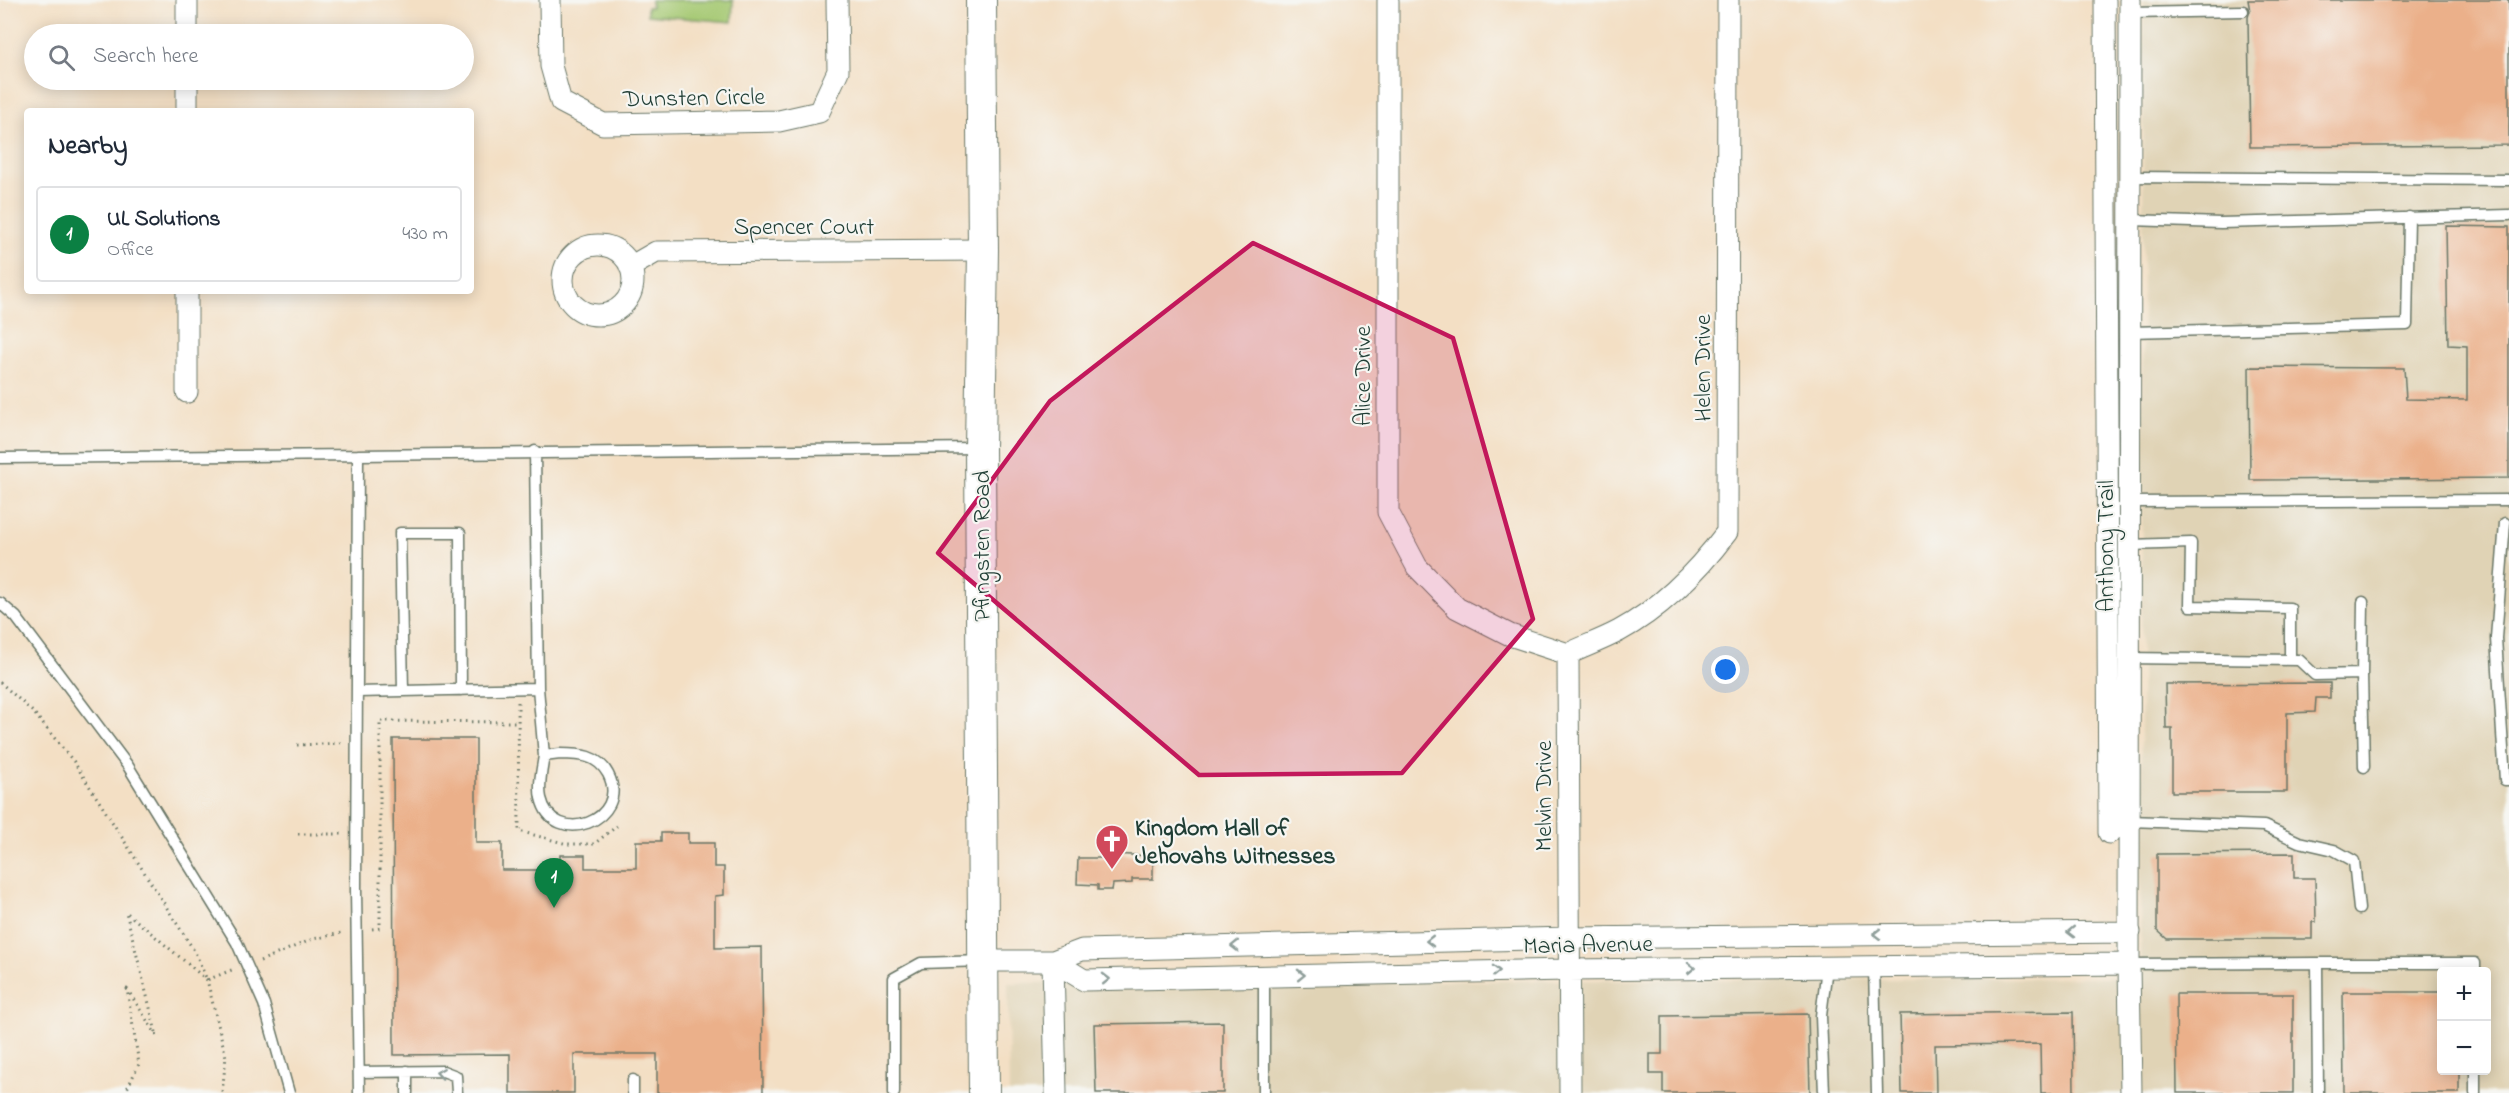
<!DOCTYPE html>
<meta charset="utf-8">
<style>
body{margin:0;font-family:"Indie Flower",sans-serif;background:#f2f2f3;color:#1f2937}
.controls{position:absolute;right:18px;bottom:18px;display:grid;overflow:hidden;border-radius:6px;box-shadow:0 3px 15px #0003}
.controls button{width:54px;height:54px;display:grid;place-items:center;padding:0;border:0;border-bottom:2px solid #e0e1e3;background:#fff;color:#1f2937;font:30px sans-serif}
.you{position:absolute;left:1726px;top:670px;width:21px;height:21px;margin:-15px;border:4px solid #fff;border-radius:50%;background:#1a73e8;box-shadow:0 0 0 9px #1a73e833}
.badge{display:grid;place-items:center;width:39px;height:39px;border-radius:50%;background:#0b8043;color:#fff;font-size:20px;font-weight:700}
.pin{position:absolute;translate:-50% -50px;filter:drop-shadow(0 2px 3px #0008)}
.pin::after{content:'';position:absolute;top:32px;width:21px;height:18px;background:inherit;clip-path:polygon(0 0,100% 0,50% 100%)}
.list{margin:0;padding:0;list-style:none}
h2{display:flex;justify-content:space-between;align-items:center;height:78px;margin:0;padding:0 24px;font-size:26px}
h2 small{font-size:20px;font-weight:400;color:#747a83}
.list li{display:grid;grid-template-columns:39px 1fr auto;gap:18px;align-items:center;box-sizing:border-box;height:96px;margin:0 12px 12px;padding:0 12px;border:2px solid #e0e1e3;border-radius:6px}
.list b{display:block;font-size:22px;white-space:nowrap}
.list p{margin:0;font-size:20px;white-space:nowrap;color:#747a83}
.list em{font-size:20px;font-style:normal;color:#747a83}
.icon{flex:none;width:33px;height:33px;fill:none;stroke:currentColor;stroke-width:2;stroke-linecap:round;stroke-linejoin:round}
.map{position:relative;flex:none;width:2509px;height:1093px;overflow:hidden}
.search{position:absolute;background:#fff;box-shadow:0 3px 15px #0003;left:24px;top:24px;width:450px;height:66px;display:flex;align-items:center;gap:15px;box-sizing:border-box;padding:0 21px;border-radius:33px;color:#747a83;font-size:22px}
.panel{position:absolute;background:#fff;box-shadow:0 3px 15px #0003;left:24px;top:108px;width:450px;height:186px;border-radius:6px}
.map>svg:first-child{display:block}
</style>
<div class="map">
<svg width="2509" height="1093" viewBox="0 0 2509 1093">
<rect width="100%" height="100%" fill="#f6f6f2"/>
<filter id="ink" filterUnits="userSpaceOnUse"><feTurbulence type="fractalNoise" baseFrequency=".0167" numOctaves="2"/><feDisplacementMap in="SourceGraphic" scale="12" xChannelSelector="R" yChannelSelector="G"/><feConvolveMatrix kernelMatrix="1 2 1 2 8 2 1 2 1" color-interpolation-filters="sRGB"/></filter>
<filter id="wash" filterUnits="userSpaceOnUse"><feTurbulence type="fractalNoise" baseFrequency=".008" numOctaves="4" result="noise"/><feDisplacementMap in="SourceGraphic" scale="24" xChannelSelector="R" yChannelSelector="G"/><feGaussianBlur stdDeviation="1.35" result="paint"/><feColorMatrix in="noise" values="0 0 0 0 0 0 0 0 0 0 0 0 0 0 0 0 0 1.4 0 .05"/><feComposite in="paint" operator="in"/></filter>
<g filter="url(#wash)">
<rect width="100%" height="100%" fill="#f3dfc4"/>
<path fill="#e0d3b5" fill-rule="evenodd" d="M2144 0H2509V1093H1009L1008 983 2140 978ZM2442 972H2486V1070H2442Z"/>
<path fill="#a6c973" stroke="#628354" stroke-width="1.5" d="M651 0H733L732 22 647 15V7H651Z"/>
<g id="blocks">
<path fill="#ebb08a" d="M2248 0H2509V145L2250 147 2248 17 2250 11Z
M2446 226 2509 227V478L2250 480 2249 367 2404 368 2406 399 2467 400V346L2448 345Z
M2330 683V698H2316L2315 712 2287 713V792H2172V729H2166L2165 684Z
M393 739H476V843H502V870H560V855H585V868H636V841H661V833H688V843H714V867H724V895L715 896V948L762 947 763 1093H657V1054H574V1093H510V1054L394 1055Z
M2294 853V878H2315L2316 922H2312V939H2167L2157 930V854Z
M1110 854 1153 856V879H1132V883L1113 884 1112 890H1098V885L1077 884 1078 858H1110Z
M2343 992H2442V1071H2459V1093H2344Z
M2176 994H2293V1093H2177Z
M2073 1012 2074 1093H2041L2040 1044 1935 1045 1936 1093H1902L1900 1014Z
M1808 1014 1810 1093H1663V1074H1650V1054H1662V1016Z
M1223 1022V1093H1096L1094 1024Z"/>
</g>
</g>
<g filter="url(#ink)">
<use href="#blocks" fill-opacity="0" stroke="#697666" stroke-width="1.5"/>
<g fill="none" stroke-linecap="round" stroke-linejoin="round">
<defs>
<path id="service" d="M2130 13 2243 11
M2131 177 2509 180
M2131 220 2221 223 2509 215
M2130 332 2407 325 2409 217
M535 451 538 688 544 756
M0 458 358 455
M2131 502 2509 500
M2505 523 2496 638 2505 780H2509
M2130 545 2191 543 2190 606 2290 608V660
M0 603 16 617 128 766 237 943 264 1004 289 1093
M2125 658 2299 660 2315 675 2362 674 2364 767
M2362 674 2363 602
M403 691 400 533H460L461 690
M357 692 538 688
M560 754C580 754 598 755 608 774 632 820 553 850 541 798 538 785 542 769 544 756Z
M2130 821 2264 826 2299 842 2334 850 2354 861 2359 909
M2317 963H2475V972
M2129 964 2317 963 2318 1093
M1874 966 1877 1093
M2475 1070V1093
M359 1072 443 1071 456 1076 457 1093
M633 1080V1093
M359 1093 356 890 358 455 977 448
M407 1093V1071
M894 1093V978L921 963 983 961
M1264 1093V976
M1824 1093 1821 1016 1827 967"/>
<path id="minor" d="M187 0V34
M550 0 551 66 561 102 603 124 779 121 819 112 838 71 837 0
M1388 0V512L1417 567 1457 608 1510 635 1568 654
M2105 0 2109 833
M2130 0 2129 964 2131 1093
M187 80V111
M563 280a35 35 0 1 1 70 0a35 35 0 1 1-70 0Z
M630 267 656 252 983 250
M187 291V392
M1568 654C1585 646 1602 640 1619 631 1663 607 1697 572 1727 532L1728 0
M1568 654 1570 1093
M983 961H1053L1082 950 1569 938 2130 932
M1053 961 1084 980 1568 970 2129 964
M1053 961 1056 1093"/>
<path id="secondary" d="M981 0 983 250 980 448 984 1093"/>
</defs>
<use href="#service" stroke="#697666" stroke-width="13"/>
<use href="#minor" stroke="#697666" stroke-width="23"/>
<use href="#secondary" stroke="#697666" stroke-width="32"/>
<path stroke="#697666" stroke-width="3" stroke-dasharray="1.5 4.5" stroke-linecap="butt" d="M0 682 34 713 74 762 195 952 207 980 234 969
M518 702 519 831 567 844H594L617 826
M297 745 343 743
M298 834H342
M372 929 380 928V721L519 722
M260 961 313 939 341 933
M125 1093 139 1064 127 989 157 1036 126 912 207 980 226 1057 222 1093"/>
<use href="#service" stroke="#fff" stroke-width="10"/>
<use href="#minor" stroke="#fff" stroke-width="21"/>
<use href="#secondary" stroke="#fff" stroke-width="30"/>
</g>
<defs><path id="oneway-chevron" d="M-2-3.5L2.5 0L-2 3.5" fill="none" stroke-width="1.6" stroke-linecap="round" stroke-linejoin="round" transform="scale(1.5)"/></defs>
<g stroke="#8f9e9a">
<use href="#oneway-chevron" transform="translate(2071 932) rotate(179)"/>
<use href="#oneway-chevron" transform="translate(1877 934) rotate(179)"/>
<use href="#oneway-chevron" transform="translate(1430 941) rotate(179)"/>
<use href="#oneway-chevron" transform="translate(1235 946) rotate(179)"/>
<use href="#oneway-chevron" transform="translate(1691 968) rotate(-1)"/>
<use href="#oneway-chevron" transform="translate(1496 971) rotate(-1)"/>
<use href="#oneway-chevron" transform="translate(1301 975) rotate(-1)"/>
<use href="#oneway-chevron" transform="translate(1106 979) rotate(-1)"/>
<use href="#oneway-chevron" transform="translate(440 1073) rotate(-172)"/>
</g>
</g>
<path fill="#c2185b" fill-opacity="0.2" stroke="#c2185b" stroke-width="4.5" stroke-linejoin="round" d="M1253 243 1453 338 1533 619 1402 773 1199 775 938 553 1050 401Z"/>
<defs>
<symbol id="church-pin" viewBox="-11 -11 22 30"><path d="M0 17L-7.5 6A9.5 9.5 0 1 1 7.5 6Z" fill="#d1495b" stroke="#f6f6f2"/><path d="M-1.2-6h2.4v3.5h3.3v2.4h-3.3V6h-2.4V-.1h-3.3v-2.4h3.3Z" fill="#fff"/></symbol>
</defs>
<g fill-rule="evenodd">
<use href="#church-pin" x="1093" y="822" width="38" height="52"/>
</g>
<g text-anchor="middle" stroke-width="4.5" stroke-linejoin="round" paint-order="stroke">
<g font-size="24" fill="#1f3d34" stroke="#f6f6f2">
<text transform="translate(694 97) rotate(-1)" y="8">Dunsten Circle</text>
<text x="804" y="234">Spencer Court</text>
<text transform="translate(1702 368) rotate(-90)" y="8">Helen Drive</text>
<text transform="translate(1362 376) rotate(-90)" y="8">Alice Drive</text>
<text transform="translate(981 546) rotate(-90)" y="8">Pfingsten Road</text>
<text transform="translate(2105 546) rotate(-90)" y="8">Anthony Trail</text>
<text transform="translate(1543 796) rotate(-90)" y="8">Melvin Drive</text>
<text transform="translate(1588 944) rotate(-1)" y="8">Maria Avenue</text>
</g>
<g font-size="24" font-weight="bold" fill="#1f3d34" stroke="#f6f6f2" text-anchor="start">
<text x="1135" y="835">Kingdom Hall of<tspan x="1135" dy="28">Jehovahs Witnesses</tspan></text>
</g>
</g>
</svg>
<div class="controls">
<button>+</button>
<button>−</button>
</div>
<div class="you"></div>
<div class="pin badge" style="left:554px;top:908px">1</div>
<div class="search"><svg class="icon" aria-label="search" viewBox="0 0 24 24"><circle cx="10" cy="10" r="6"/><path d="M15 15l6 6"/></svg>Search here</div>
<section class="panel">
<h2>Nearby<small></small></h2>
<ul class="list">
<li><span class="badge">1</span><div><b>UL Solutions</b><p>Office</p></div><em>430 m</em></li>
</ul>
</section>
</div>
